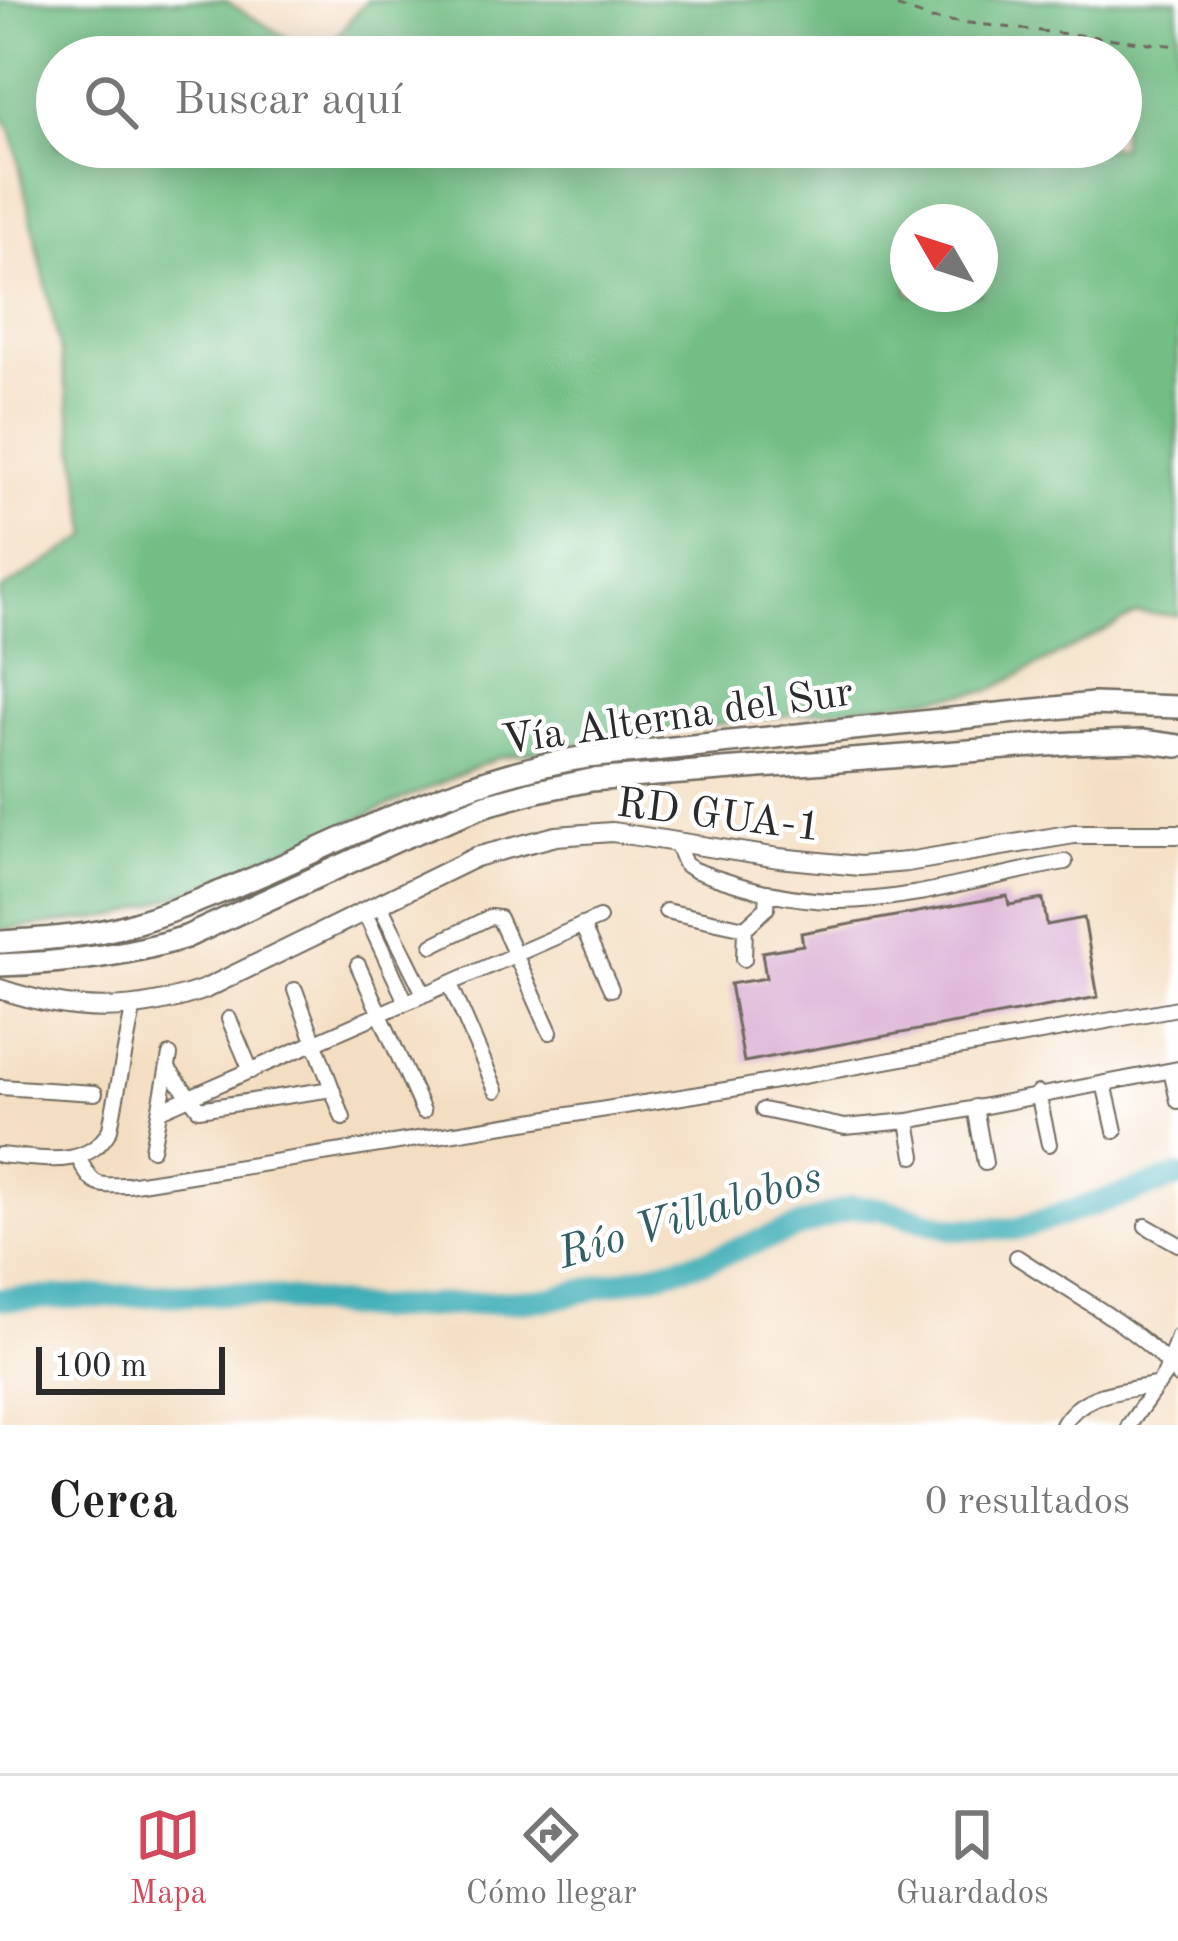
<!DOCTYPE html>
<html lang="es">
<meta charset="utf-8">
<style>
body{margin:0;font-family:"Old Standard TT",serif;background:#f2f2f2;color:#222}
.compass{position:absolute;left:890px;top:204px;width:108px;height:108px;border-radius:50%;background:#fff;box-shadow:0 6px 30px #0003;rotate:309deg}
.scale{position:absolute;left:36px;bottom:30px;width:189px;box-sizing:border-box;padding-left:12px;border:6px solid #2b2b2b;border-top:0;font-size:33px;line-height:42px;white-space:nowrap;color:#2b2b2b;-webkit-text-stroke:9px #fff;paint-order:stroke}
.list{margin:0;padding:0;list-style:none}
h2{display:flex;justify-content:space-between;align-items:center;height:156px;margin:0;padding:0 48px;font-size:51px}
h2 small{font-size:39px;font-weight:400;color:#767676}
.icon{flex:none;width:66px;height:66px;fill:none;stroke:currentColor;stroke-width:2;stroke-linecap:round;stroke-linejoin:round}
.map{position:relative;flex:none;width:1178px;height:1425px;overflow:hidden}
.search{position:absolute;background:#fff;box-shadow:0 6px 30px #0003;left:36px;right:36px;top:36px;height:132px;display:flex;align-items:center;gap:30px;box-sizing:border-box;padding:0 42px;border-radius:66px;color:#767676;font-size:45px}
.sheet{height:348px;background:#fff}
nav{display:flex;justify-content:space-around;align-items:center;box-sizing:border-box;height:168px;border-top:3px solid #e0e0e0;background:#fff;font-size:33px;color:#767676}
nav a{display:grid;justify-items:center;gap:6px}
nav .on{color:#d1495b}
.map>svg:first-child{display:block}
</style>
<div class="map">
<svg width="1178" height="1425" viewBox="0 0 1178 1425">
<rect width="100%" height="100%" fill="#fff"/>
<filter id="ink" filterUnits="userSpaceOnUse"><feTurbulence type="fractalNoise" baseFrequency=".00833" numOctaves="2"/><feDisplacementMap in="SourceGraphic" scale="24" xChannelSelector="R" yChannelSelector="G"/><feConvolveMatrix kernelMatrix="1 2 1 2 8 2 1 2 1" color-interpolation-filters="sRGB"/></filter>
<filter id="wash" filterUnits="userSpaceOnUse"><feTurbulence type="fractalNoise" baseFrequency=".004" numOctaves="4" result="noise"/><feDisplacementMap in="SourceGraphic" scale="48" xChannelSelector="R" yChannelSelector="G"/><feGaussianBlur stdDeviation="2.7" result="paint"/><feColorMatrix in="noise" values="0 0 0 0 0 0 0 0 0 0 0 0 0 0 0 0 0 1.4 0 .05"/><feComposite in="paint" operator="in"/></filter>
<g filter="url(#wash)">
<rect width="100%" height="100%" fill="#f4dec2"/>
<path fill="#73be85" stroke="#4f7458" stroke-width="3" fill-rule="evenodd" d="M0 0H224L319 57 367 0H1178V616L1138 613 989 691 747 720 500 757 204 886 120 916 0 930V591L89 536 61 353 12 132 0 114ZM57 57H1121V147H57ZM908 222H980V294H908Z"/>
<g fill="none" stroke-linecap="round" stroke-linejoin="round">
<path stroke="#3cadb6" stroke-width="24" d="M0 1299 234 1293 372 1309 550 1299 705 1261 852 1207 881 1209 954 1229H1017L1178 1177"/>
</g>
<g id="blocks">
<path fill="#daafd3" d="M1007 896 1009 905 1043 899 1047 925 1084 918 1098 997 744 1062 730 984 766 978 762 952 803 945 801 933Z"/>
</g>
</g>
<g filter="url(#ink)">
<use href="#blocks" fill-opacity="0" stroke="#716a60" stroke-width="3"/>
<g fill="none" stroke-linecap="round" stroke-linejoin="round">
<defs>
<path id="minor" d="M675 840 685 864 694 870C739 887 790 901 838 901 915 901 990 875 1065 862
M379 903 424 994
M364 911 406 1002
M666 911 745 928
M582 925 611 989
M433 945 490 917 499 918 550 1032
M744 959 745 928 767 908 768 892
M358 965 423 1111
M450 984 496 1090
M295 990 343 1118
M229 1019 251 1071
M169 1070 199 1109 332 1089
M1171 1071 1178 1101
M1104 1083 1115 1131
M0 1087 95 1093
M1038 1093 1049 1144
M975 1107 985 1163
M160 1110 599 918
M763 1110 845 1127 908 1121 1178 1069
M908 1121 914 1156
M152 1149 170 1055
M0 1155C39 1158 89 1171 110 1129L133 1009
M78 1157C93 1187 95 1186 128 1185L732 1089 1178 1008
M1146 1226 1178 1244
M1017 1257C1063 1288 1148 1333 1178 1376
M1063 1425C1083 1390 1124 1392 1159 1384
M1129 1425 1165 1374 1178 1336"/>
<path id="major" d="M0 989C72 1013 133 1015 205 989L476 857 556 836 612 832 779 858 860 866 907 862 1074 834H1178"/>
<path id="highway" d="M0 942C43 939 87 937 128 925 285 879 424 781 587 757L1093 704 1178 707
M0 965C63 963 126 956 186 937L400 839 486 805 537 791 591 780 1073 743 1142 741 1178 746"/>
</defs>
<use href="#minor" stroke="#716a60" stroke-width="18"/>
<use href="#major" stroke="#716a60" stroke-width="22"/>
<use href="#highway" stroke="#716a60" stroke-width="26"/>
<path stroke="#716a60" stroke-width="3" stroke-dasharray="9 9" stroke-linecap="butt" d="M880 0 931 19 1178 46"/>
<use href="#minor" stroke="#fff" stroke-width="14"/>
<use href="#major" stroke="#fff" stroke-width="18"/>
<use href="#highway" stroke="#fff" stroke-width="21"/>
</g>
</g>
<g text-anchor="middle" stroke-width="9" stroke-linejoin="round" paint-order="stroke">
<g font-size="42" fill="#2b2b2b" stroke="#fff">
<text transform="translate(677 714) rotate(-8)" y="15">Vía Alterna del Sur</text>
<text transform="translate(719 813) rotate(7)" y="15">RD GUA-1</text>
</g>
<g font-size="45" font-style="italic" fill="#325f63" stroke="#fff">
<text transform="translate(689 1213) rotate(-17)" y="16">Río Villalobos</text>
</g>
</g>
</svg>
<svg class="compass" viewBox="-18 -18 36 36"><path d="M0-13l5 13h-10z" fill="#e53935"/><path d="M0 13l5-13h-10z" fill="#767676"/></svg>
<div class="scale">100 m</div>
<div class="search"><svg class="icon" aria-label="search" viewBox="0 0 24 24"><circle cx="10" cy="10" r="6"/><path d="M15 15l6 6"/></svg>Buscar aquí</div>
</div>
<section class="sheet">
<h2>Cerca<small>0 resultados</small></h2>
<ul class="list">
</ul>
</section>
<nav>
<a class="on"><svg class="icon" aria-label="map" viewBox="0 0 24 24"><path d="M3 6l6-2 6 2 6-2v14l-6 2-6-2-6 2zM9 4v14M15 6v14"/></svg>Mapa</a>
<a><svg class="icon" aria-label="directions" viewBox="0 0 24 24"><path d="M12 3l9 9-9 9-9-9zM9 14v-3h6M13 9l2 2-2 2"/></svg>Cómo llegar</a>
<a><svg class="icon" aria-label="saved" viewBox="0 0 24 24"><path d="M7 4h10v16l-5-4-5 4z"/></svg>Guardados</a>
</nav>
